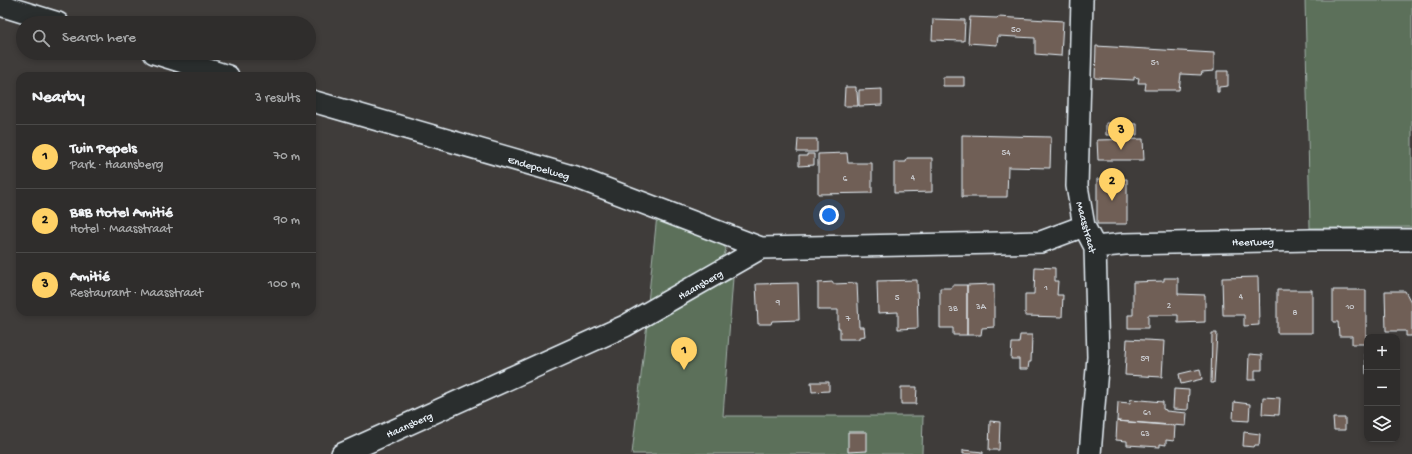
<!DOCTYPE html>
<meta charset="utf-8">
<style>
body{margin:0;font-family:"Gochi Hand",sans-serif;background:#373534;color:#f1f3f6}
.controls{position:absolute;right:12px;bottom:12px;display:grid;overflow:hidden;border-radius:8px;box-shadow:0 2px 6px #0003}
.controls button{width:36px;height:36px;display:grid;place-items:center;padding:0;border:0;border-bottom:1px solid #4a4948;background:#2f2d2c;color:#f1f3f6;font:20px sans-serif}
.you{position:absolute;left:829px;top:215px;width:14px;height:14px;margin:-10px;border:3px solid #fff;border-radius:50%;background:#1a73e8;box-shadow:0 0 0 6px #1a73e833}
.badge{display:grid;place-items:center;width:26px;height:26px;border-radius:50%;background:#ffd166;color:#111;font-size:13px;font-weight:700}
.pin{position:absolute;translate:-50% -33px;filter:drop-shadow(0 1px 2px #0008)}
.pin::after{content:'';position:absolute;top:21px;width:14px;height:12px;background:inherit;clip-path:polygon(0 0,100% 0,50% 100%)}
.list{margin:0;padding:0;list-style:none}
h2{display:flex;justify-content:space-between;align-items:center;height:52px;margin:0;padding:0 16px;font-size:17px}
h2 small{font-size:13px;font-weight:400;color:#a7a8a9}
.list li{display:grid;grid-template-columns:26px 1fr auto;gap:12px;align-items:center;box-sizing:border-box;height:64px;padding:0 16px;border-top:1px solid #4a4948}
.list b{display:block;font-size:15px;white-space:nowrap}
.list p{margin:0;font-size:13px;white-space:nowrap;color:#a7a8a9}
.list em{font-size:13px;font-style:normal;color:#a7a8a9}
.icon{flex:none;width:22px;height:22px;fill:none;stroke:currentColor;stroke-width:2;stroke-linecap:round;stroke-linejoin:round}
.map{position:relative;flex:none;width:1412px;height:454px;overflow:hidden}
.search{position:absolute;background:#2f2d2c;box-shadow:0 2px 6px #0003;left:16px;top:16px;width:300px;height:44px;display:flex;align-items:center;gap:10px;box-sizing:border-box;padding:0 14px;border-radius:22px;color:#a7a8a9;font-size:15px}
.panel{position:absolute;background:#2f2d2c;box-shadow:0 2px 6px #0003;left:16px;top:72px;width:300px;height:244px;border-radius:12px}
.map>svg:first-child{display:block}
</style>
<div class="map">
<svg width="1412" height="454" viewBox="0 0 1412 454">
<rect width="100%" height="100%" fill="#3f3c3a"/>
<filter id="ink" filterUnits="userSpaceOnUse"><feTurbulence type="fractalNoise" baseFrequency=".025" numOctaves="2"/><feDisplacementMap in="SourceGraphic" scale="8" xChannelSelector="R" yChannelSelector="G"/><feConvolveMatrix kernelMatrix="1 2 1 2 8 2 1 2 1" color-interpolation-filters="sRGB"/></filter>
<g filter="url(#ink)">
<path fill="#5c705a" stroke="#a2b0a9" d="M1305 0H1412V227L1310 228Z
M657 215 718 238 726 249 722 262 648 303Z
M733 278 723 416H923L922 454H632L647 323Z"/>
<path fill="#6f5f56" stroke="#e8f1f8" d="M970 17 997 18 998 17 1063 21 1061 56 1035 54V38L998 36 997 45 968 43Z
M933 19 965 20 964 41 932 40Z
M1096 46 1214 53V71L1202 72 1201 75 1181 74 1179 90H1145L1146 83H1138L1139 78 1134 77V80L1095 78Z
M1217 71H1228V86L1219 87V92H1217Z
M943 77H964V86H943Z
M845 87H856V91L857 92 858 106H844Z
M882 89V105L859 106V90Z
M1106 123 1137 124V135H1106Z
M962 135 1051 137 1050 168 1008 167 1007 197H962Z
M798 139H817V152H797Z
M1143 139 1144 160H1098L1097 140Z
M847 153 848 163H872V193L818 194V154Z
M807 154H814V165L799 166V156H807Z
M907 158H932V192L894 193V162H906Z
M1097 179H1127V224H1097Z
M1035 267 1055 268V281H1058L1057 295H1063L1062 317 1025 316V294H1034Z
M1258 277 1259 325 1244 326V315H1223L1222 278Z
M1164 278H1178V294L1205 295V322L1178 323V315H1148V328H1128V315H1133V282L1164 281Z
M917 280 918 328 898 329V312L878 313 877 281Z
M833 282V284L857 283 859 327H864L865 336 859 337V339H840V328H838V310H818V283Z
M798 283 799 320 772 321 771 324H758L756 284Z
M994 284V327L982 328 981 335H967V285Z
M952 285H967V335H953V328H940V288H952Z
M1277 290H1312V333H1277Z
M1333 290H1366V344H1352V336H1339L1338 322H1333Z
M1385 291H1405L1412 304V336H1406V331H1386Z
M1212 333H1217L1214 383H1211Z
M1020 335H1032L1031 362H1029L1028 369H1019V359H1011L1012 343H1019Z
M1127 339 1164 341 1162 377 1125 375Z
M1365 351H1367V374H1366Z
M1249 354 1262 355V370H1255V380H1248Z
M1200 369 1202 379 1181 384 1179 374Z
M811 382H829V391L812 392Z
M901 387H917L916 404H901Z
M1174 389 1189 390 1188 410 1173 409Z
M1263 397 1280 398 1279 415 1262 414Z
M1131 399 1163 402V409L1166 410V411L1187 413 1186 426 1117 421 1118 402 1130 403Z
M1234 402 1250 404 1249 421 1233 420Z
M1333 418H1345V430H1334Z
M990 421 1000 422 999 450H989Z
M1117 421 1175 426 1174 441 1166 440V445L1160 444V447L1127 445V441L1116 440Z
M848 432H867V451L848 452Z
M1244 432 1260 434 1259 445H1255L1254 447 1243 446Z
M963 450 983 452V454H963Z"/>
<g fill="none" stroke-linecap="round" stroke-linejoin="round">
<defs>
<path id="minor" d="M1082 0 1077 186 1084 226 1095 247 1098 357 1090 454
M0 5 58 23
M154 53 228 76
M312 101 575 177 761 248
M1095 247 1125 244 1311 240H1412
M342 454 625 326 761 248 1041 242 1084 226"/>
</defs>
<use href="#minor" stroke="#e8f1f8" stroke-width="24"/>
<use href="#minor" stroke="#2a2d2e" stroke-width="21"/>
</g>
</g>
<g text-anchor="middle" stroke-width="3" stroke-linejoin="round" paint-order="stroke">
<g font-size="9" fill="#caccd0">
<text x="1016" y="32">50</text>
<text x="1155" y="65">51</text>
<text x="1006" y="155">54</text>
<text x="913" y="180">4</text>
<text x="845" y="181">6</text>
<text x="1046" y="290">1</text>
<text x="1241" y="299">4</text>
<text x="897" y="300">5</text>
<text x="778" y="305">9</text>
<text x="1169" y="308">2</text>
<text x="981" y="309">3A</text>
<text x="1350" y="309">10</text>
<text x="953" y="311">3B</text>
<text x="1295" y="315">8</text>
<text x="848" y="321">7</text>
<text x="1145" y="361">59</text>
<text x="1147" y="415">61</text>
<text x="1145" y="436">63</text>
</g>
<g font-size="11" fill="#e8f1f8" stroke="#2a2d2e">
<text transform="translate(539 167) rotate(16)" y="4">Endepoelweg</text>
<text transform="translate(1087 227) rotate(75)" y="4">Maasstraat</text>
<text transform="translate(1253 241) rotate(-1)" y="4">Heerweg</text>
<text transform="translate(700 284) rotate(-30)" y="4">Haansberg</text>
<text transform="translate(409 424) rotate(-24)" y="4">Haansberg</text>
</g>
</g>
</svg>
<div class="controls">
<button>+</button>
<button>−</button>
<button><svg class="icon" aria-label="layers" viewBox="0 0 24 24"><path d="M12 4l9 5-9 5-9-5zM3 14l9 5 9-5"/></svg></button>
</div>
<div class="you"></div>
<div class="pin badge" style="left:684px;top:370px">1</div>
<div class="pin badge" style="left:1112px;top:201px">2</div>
<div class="pin badge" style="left:1121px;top:150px">3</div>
<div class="search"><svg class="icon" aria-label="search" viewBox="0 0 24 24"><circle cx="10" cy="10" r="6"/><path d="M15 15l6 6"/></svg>Search here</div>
<section class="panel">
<h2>Nearby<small>3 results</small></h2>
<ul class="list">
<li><span class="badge">1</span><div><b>Tuin Pepels</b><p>Park · Haansberg</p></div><em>70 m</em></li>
<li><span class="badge">2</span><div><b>B&amp;B Hotel Amitié</b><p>Hotel · Maasstraat</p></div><em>90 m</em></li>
<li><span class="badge">3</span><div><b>Amitié</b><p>Restaurant · Maasstraat</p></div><em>100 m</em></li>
</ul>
</section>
</div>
